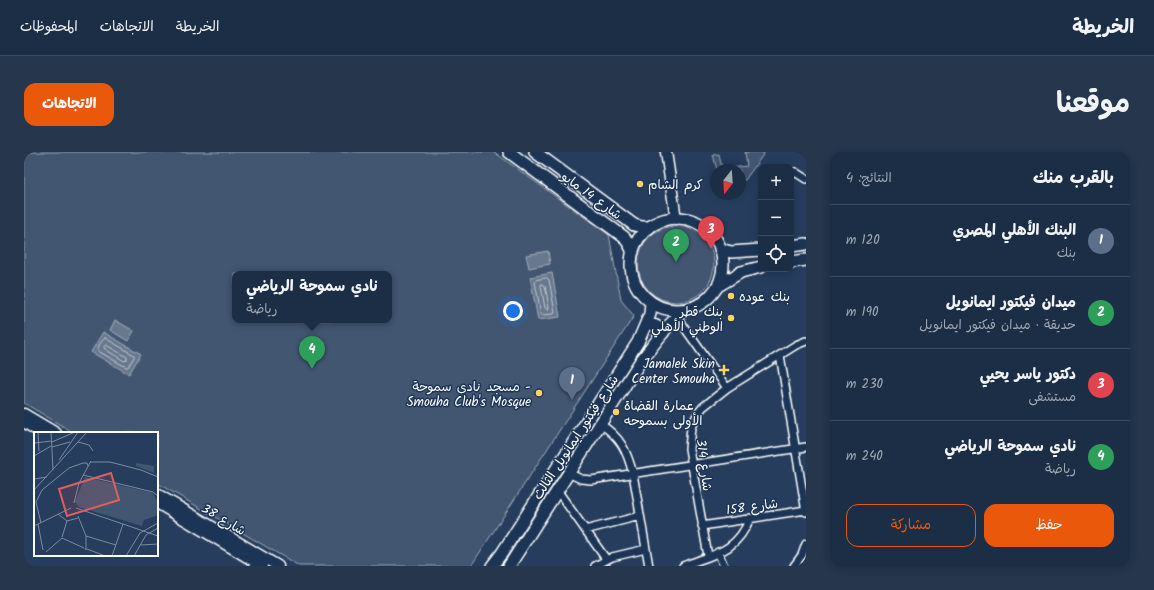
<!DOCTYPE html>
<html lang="ar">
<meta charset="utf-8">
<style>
body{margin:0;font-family:Kalam,"Playpen Sans Arabic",sans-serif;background:#25364d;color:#f1f3f6;direction:rtl}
.controls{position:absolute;right:12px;top:12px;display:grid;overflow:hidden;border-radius:8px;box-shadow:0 2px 10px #0003}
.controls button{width:36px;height:36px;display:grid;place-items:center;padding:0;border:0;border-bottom:1px solid #3a4a5f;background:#1c2e46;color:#f1f3f6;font:20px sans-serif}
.compass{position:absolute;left:686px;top:12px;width:36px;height:36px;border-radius:50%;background:#1c2e46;box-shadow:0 2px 10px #0003;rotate:197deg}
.you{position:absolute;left:489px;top:159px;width:14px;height:14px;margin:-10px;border:3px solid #fff;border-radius:50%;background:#1a73e8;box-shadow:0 0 0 6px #1a73e833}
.badge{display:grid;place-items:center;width:26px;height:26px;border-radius:50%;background:#ea580c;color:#fff;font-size:13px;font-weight:700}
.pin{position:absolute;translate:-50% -33px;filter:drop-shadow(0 1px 2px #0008)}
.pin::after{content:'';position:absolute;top:21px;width:14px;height:12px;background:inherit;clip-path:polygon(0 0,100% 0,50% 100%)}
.popup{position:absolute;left:208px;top:119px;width:160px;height:52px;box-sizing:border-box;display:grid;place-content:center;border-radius:8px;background:#1c2e46;filter:drop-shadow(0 1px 3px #0005);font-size:13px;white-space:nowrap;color:#a0a8b3}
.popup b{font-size:15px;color:#f1f3f6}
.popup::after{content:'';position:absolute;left:50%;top:100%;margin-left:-8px;border:8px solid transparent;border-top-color:#1c2e46}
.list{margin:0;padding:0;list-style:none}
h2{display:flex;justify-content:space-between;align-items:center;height:52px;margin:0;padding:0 16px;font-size:17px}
h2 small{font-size:13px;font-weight:400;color:#a0a8b3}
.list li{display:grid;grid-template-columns:26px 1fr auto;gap:12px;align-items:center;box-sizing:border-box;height:72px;padding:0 16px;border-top:1px solid #3a4a5f}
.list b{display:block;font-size:15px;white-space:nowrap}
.list p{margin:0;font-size:13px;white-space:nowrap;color:#a0a8b3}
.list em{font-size:13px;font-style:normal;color:#a0a8b3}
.actions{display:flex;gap:8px;padding:12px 16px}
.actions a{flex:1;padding:9px 0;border:1px solid #ea580c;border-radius:12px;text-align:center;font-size:14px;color:#ea580c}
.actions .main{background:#ea580c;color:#fff}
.icon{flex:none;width:22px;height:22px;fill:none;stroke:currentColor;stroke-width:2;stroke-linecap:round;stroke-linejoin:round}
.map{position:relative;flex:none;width:782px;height:414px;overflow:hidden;direction:ltr;border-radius:12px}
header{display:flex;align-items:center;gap:24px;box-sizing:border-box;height:56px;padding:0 20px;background:#1c2e46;border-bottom:1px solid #3a4a5f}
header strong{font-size:19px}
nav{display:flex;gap:22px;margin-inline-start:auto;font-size:14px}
.intro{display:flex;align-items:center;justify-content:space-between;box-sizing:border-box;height:96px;padding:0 24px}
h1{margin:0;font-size:28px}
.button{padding:10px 18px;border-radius:12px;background:#ea580c;color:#fff;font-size:14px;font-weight:700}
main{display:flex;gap:24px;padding:0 24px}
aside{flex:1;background:#1c2e46;border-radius:12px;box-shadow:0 2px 10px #0003}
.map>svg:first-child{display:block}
</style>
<header>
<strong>الخريطة</strong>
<nav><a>الخريطة</a><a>الاتجاهات</a><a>المحفوظات</a></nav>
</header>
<div class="intro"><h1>موقعنا</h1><a class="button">الاتجاهات</a></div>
<main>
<aside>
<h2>بالقرب منك<small>النتائج: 4</small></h2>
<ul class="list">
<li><span class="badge" style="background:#5c6f8a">1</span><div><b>البنك الأهلي المصري</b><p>بنك</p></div><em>120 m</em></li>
<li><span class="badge" style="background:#2e9e5b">2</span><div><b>ميدان فيكتور ايمانويل</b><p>حديقة · ميدان فيكتور ايمانويل</p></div><em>190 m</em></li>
<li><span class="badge" style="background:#e0444e">3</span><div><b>دكتور ياسر يحيي</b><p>مستشفى</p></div><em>230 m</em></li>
<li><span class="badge" style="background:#2e9e5b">4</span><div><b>نادي سموحة الرياضي</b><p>رياضة</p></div><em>240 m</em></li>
</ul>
<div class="actions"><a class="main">حفظ</a><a>مشاركة</a></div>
</aside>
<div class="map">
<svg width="782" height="414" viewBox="0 0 782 414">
<rect width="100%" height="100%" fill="#263d5e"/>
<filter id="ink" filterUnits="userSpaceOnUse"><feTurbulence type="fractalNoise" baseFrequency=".025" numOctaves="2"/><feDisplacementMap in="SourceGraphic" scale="8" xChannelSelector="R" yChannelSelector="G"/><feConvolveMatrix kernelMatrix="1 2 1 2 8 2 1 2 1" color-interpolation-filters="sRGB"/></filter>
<g filter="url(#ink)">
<path fill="#425672" stroke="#a0aab8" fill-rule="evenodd" d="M0 0H470L585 83 597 148 610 164 447 414H275L133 331V281H50L0 251ZM211 122H365V168H211Z
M721 0H741L721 28H716V18H693L689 3 695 2 698 17 723 14Z
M614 112a38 38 0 1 1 76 0a38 38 0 1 1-76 0Z"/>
<path fill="#67788e" stroke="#a4aebb" d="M524 99 526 112 505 116 502 103Z
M528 121 536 165 514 168 506 125Z
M91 168 110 179 104 189 86 178Z
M79 180 117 202 105 222 67 200Z"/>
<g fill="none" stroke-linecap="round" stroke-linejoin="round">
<path stroke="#c2c9d2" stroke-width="1" d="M523 126 525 128 531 160 530 162 518 163 517 162 511 130 512 128Z
M518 132 521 134 525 155 524 158 521 156 517 134Z
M81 186 110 203V205L104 215H102L74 199C73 195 78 188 81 186Z
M82 193 103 205V208L100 209 81 197 80 195Z"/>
<defs>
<path id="street" d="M771 20 782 27
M653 165 703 236
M756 203 782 360
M576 272C597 285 603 299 609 322L625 414
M544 321 557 327 567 328 782 295
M533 338 582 407
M678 374 782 358
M561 378 616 364
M694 400 700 414
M684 404 665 297 667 275 674 261 679 255 703 236 772 193 782 189
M571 414 588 405 622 397
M659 414C690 402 713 400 726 366
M770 414 778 403 782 392"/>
<path id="secondary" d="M642 0 652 67
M0 262 32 281
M0 270 17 281
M133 342 254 414
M133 351 238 414"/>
<path id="primary" d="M485 0 600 85 605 92 609 100
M511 0 610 73 618 75H626
M607 112a46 46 0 1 1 92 0a46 46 0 1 1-92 0Z
M767 94 782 92
M696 97 707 100 737 98
M767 110 782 108
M694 134 717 120 737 115
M622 171 632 174 639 181
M468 414 478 401 614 190 626 162 627 150
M485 414 616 210 644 174 662 157"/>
</defs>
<use href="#street" stroke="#fff" stroke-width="10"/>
<use href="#secondary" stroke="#fff" stroke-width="13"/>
<use href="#primary" stroke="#fff" stroke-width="14"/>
<use href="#street" stroke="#1d3557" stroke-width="7"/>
<use href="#secondary" stroke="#1d3557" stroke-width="10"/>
<use href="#primary" stroke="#1d3557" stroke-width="11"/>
</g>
</g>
<g fill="#ffd166" stroke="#1d3557" stroke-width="1.5">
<circle cx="616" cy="32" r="4"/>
<circle cx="707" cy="144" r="4"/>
<circle cx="707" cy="166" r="4"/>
<path d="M698 212h4v4h4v4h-4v4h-4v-4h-4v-4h4z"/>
<circle cx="515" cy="241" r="4"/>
<circle cx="592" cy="260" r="4"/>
</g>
<g text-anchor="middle" stroke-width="3" stroke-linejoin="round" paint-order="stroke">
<g font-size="13" fill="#fff" stroke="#1d3557" text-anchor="start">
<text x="624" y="37">كرم الشام</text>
<text x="715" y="149">بنك عوده</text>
<text x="699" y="164" text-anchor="end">بنك قطر<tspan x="699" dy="15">الوطني الأهلي</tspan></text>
<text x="691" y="216" text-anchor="end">Jamalek Skin<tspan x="691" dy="15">Center Smouha</tspan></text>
<text x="507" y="239" text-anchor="end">مسجد نادى سموحة -<tspan x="507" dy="15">Smouha Club's Mosque</tspan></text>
<text x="600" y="258">عمارة القضاة<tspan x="600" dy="15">الأولى بسموحه</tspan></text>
</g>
<g font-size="13" fill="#fff" stroke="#1d3557">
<text transform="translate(568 43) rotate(36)" y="5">شارع 14 مايو</text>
<text transform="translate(551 285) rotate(-57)" y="5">شارع فيكتور ايمانويل الثالث</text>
<text transform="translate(681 313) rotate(83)" y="5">شارع 314</text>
<text transform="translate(728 354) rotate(-8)" y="5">شارع 158</text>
<text transform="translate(200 367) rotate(31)" y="5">شارع 38</text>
</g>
</g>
<g transform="translate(10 280)">
<rect width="124" height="124" fill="#263d5e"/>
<path d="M102 31 120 34V41L102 34ZM51 45 119 61 124 70V83L110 88 108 94 45 75 41 70Z" fill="#425672"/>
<path fill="none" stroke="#7d8b9e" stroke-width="1" d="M4 0 5 19M17 0 19 38M18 10 41 0M44 10 55 13 59 19M0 11 18 9M18 15 36 10M0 24 17 14M25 28 44 0M56 30H76L107 38 124 45M49 43 119 60 124 64M0 47 13 45M0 58 53 0M40 71 45 51 57 29M42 76 124 104M24 82 33 89 44 86M44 84 52 104V118L51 116M7 91 2 70 8 58 35 36 49 31H53L54 34M4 92 9 118M0 94 37 76M52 104 82 113M28 105 33 89M28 106 50 116M107 113 124 112M53 117 71 124M12 120 28 106M78 124 89 92M92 124 106 101 124 91M100 124 112 103 124 96"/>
<path fill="#e05e5e" fill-opacity="0.15" stroke="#e05e5e" stroke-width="2" d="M77 41 85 68 33 84 25 57Z"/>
<rect width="124" height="124" fill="none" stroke="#fff" stroke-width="2"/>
</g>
</svg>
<div class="controls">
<button>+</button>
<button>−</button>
<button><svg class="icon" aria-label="locate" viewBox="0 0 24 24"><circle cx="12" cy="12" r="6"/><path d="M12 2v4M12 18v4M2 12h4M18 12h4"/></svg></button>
</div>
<svg class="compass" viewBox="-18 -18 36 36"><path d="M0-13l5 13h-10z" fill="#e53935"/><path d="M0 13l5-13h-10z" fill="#a0a8b3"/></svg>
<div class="you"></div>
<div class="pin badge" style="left:548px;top:248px;background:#5c6f8a">1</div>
<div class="pin badge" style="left:652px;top:110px;background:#2e9e5b">2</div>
<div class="pin badge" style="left:687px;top:97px;background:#e0444e">3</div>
<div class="pin badge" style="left:288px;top:217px;background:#2e9e5b">4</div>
<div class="popup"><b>نادي سموحة الرياضي</b>رياضة</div>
</div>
</main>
